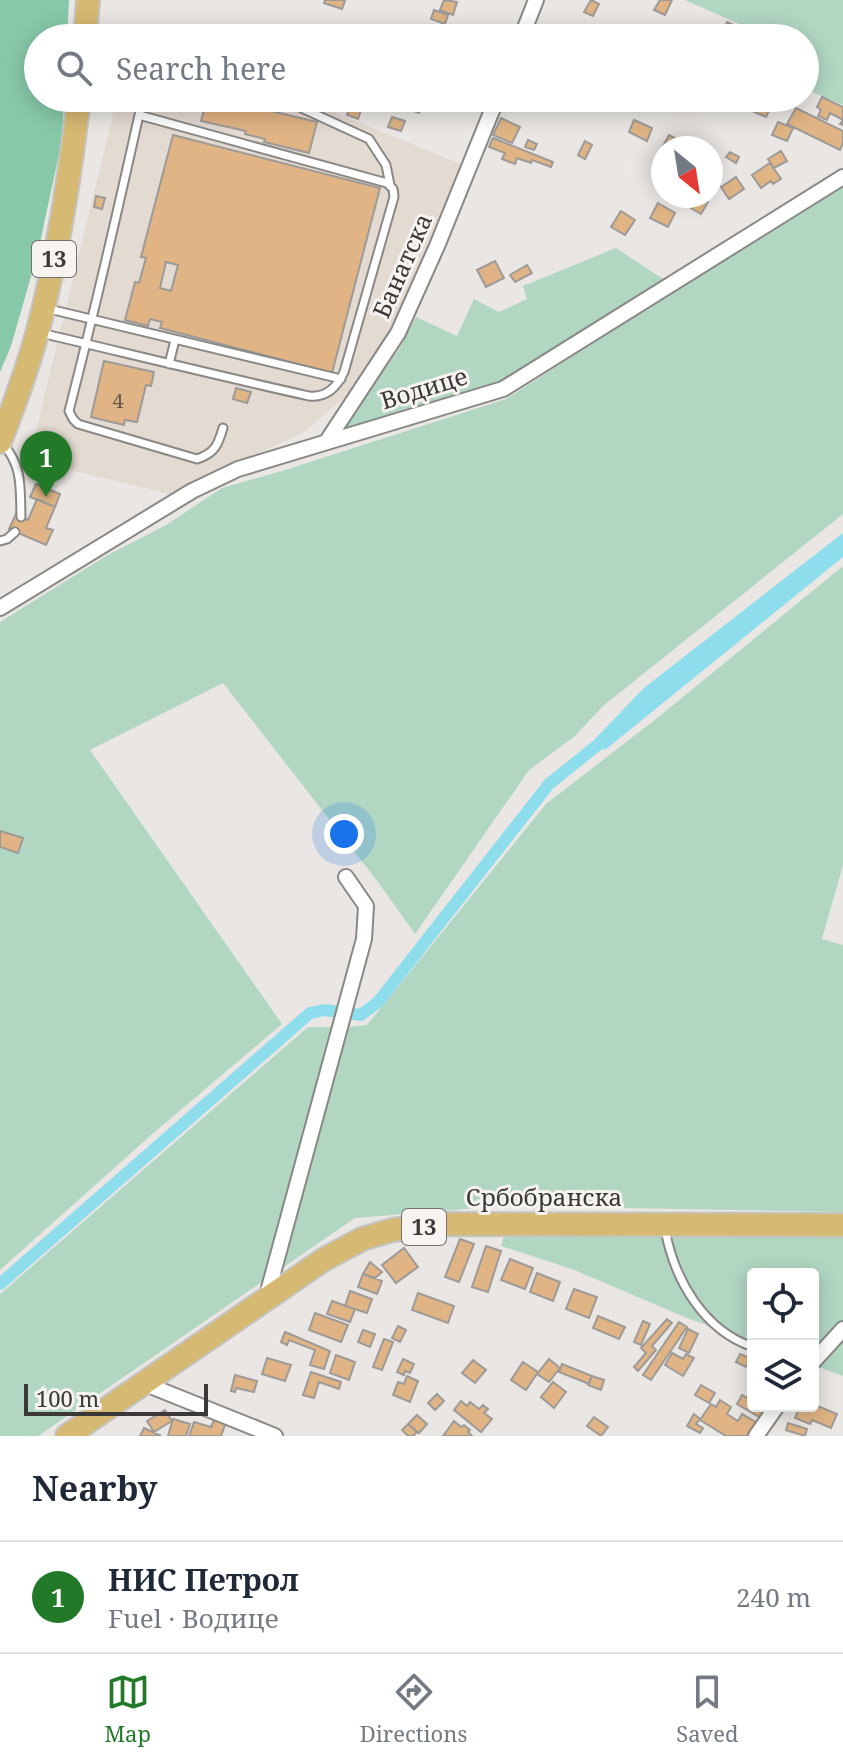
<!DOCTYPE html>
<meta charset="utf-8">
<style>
body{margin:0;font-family:"Noto Serif",serif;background:#f2f2f3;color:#1f2937}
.controls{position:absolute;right:24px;bottom:24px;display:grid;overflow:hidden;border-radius:8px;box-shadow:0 4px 20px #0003}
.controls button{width:72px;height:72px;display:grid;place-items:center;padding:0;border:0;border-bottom:2px solid #e0e1e3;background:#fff;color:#1f2937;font:40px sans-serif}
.compass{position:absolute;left:651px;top:136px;width:72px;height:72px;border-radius:50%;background:#fff;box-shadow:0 4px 20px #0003;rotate:150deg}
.scale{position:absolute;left:24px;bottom:20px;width:184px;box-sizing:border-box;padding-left:8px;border:4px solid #3a3938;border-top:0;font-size:22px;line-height:28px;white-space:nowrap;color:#3a3938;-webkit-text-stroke:6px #f6f3f0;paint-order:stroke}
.you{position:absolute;left:344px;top:834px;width:28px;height:28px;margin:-20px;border:6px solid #fff;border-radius:50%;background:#1a73e8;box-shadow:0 0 0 12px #1a73e833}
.badge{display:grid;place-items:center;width:52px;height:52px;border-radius:50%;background:#227a29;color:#fff;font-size:26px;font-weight:700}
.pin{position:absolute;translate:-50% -66px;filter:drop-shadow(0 2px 4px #0008)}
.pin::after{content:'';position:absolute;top:42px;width:28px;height:24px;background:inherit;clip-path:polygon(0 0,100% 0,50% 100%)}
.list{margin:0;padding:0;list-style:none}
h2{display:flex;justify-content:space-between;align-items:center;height:104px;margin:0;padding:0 32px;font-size:34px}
h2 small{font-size:26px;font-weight:400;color:#747a83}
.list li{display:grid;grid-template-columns:52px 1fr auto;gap:24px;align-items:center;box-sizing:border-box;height:112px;padding:0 32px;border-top:2px solid #e0e1e3}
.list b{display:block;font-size:30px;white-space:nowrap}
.list p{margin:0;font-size:26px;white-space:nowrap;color:#747a83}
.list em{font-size:26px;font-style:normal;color:#747a83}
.icon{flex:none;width:44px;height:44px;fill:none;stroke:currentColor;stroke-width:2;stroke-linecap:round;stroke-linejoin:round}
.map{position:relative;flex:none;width:843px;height:1436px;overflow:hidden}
.search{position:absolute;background:#fff;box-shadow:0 4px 20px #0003;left:24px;right:24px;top:24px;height:88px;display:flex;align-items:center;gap:20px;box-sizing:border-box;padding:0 28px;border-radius:44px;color:#747a83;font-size:30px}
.sheet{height:216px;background:#fff}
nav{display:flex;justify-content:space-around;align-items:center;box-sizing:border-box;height:112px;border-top:2px solid #e0e1e3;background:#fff;font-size:22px;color:#747a83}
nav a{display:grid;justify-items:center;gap:4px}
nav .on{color:#227a29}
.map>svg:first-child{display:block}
</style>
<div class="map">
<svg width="843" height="1436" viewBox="0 0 843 1436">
<rect width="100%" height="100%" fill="#e9e6e3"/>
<path fill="#e3dad2" d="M117 98H300L463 165 428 243 403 313 358 386 304 432 170 494 29 460Z"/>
<path fill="#b1d7c3" d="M685 0H843V105L805 89V38H771Z
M843 186V514L603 706 575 736 529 770 415 934 378 882 223 683 90 750 282 1024 150 1136 0 1270V622L106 556 166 525 222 488 282 471 506 399 705 271Z
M616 248 669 283 502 384 342 431 401 346 416 317 457 336 474 299 499 312 527 299 523 286Z
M843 566V865L822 939 843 945V1212L504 1206 355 1218 38 1436H0V1294L308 1027H348L367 1025 546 804 656 719Z
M505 1233H843V1376L813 1365V1274H753V1342L687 1318 572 1269 501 1246Z"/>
<path fill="#87c8a8" d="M0 0H69L67 38H38V98H64L62 140 38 252 11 346 0 372Z"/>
<path fill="#8dddec" d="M843 533V557L605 750 595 739 644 688Z"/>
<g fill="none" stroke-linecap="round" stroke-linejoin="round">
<path stroke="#8dddec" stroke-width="12" d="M0 1284 310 1013 324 1010 361 1015 378 1002 549 784 610 735"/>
</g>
<path fill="#e0b484" stroke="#9d9a97" stroke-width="2" fill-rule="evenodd" d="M325 0H341L345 1 342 9 324 3Z
M444 0 457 2 453 15 440 10Z
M591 0 599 4 593 16 584 12Z
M660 0H672L665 15 654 10Z
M434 10 448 15 445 24 431 19Z
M727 22 759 38H719Z
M338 25 347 27 343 38 334 36Z
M291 30 316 38H288Z
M822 97 843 107V125L840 124 843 120 830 113 827 120 818 116 821 110 817 107Z
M207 98H255L273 102 271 111 317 122 309 153 264 142 265 139 245 134 246 131 201 121Z
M405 98H424L419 113 402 107Z
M756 98 772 104 766 117 750 110Z
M350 106 361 110 358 119 347 115Z
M796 108 843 131V143L840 150 787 124Z
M392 117 405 121 401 131 388 127Z
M501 118 520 127 512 143 493 135Z
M634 120 652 128 647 141 629 132Z
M778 122 793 128 787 141 772 135Z
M173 135 380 188 332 373 160 328 162 322 150 319 148 326 125 320 135 282 139 283 146 258 141 257ZM166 262 178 265 171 291 160 288Z
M669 135 680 141 676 148 663 146Z
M493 138 553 162 551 167 532 160 531 163 517 158 515 164 502 159 505 153 489 147Z
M528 140 537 144 534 150 525 147Z
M585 141 592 145 585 159 578 155Z
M781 151 787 161 774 168 768 159Z
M730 152 739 157 736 163 726 157Z
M770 163 781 179 773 184 771 181 761 188 752 175Z
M711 166 720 173 712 183 711 182Z
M736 177 744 189 729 199 721 187Z
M96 196 105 198 102 209 94 207Z
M686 196H698L708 202 701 214 682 203Z
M658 203 675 213 668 227 650 218Z
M621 211 635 220 625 235 611 227Z
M495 261 504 278 486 287 477 270Z
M527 265 532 273 515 282 510 275Z
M104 361 154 372 151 386 146 385 137 422 125 420 124 425 91 417Z
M236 388 251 392 247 403 233 399Z
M36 484 60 494 55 507 30 497Z
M37 499 55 507 46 528 53 530 46 545 9 529 16 514 28 520Z
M0 831 23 838 18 853 0 847Z
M460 1239 474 1244 459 1282 445 1277Z
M486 1246 501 1251 488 1292 472 1287Z
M404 1248 418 1267 396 1283 382 1265Z
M510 1259 533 1268 525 1289 501 1280Z
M370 1262 382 1272 375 1278 363 1274Z
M537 1273 560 1282 553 1301 530 1292Z
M363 1274 382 1281 377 1294 358 1287Z
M574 1289 597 1297 589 1318 566 1309Z
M350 1291 372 1299 367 1313 345 1306Z
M418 1293 454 1306 448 1323 412 1310Z
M332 1301 355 1309 350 1322 327 1314Z
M315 1313 348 1325 341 1342 309 1330Z
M598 1316 625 1327 619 1339 593 1328Z
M667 1319 672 1323 652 1346 656 1350 638 1371 634 1367 646 1353 641 1348Z
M643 1321 650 1324 641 1345 634 1342Z
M679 1322 687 1327 651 1380 643 1375Z
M398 1326 406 1330 400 1342 392 1338Z
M688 1329 698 1334 689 1353 679 1348Z
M363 1330 375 1334 370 1347 358 1342Z
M285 1332 330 1351 324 1369 310 1365 315 1350 289 1340 287 1345 281 1342Z
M384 1339 393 1342 382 1370 373 1367Z
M672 1353 683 1359 686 1354 694 1358 683 1376 665 1365Z
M740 1354 750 1358 746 1367 736 1362Z
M336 1355 355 1362 349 1380 330 1373Z
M267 1358 291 1365 285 1381 262 1374Z
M403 1359 414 1364 410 1373 405 1371 404 1375 397 1372Z
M549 1359 560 1368 549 1382 537 1374Z
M473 1360 486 1370 475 1383 462 1373Z
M523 1362 538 1372 526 1390 511 1380Z
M562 1364 592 1376 589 1384 559 1372Z
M311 1372 341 1382 339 1389 319 1382 314 1398 303 1395Z
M235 1375 257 1381 254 1392 236 1388 235 1392 231 1391Z
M407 1376 418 1381 410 1402 393 1395 398 1382 404 1384Z
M592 1376 604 1380 601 1390 588 1385Z
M553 1382 566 1392 554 1408 541 1397Z
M701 1385 715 1393 709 1403 695 1395Z
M437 1394 444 1401 435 1410 428 1403Z
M742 1395 753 1401V1406H766L759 1417 737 1404Z
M720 1400 731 1407 727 1414 738 1421 742 1414 759 1424 751 1436H726L700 1420 711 1404 716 1407Z
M461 1401 467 1406 470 1402 479 1409 483 1405 488 1409 484 1413 492 1419 481 1432 454 1410Z
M813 1404 837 1414 831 1428 812 1420 810 1424 795 1418 800 1406H813Z
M165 1410 172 1421 154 1432 147 1421Z
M694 1414 700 1419 696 1424 703 1428 700 1433 687 1426Z
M417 1415 427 1424 419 1433 408 1424Z
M594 1417 608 1427 601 1436 587 1426Z
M215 1418 226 1422 221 1436H189L194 1422 211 1427Z
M173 1419 190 1424 186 1436H168Z
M454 1421 461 1427 464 1425 470 1430 468 1432 472 1436H443Z
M788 1423 807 1429 805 1436 786 1430Z
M408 1424 417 1432 413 1436H408L402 1430Z
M144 1428 161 1436H140Z"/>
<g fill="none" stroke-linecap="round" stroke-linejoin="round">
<defs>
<path id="lane" d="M271 98 295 105 369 139 386 165 390 185
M139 115 143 98
M45 308 341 379
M41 333C130 354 219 376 309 396 326 398 337 387 344 372L394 197 393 189 387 183 139 115C117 214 94 313 69 411L73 419 78 424 197 459C215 453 218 445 223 428
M169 364 175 340
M3 444C23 467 20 488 21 517
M0 541 7 539 15 532
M665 1229C674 1279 703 1330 753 1347"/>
<path id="street" d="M521 38 536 0
M327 441 398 333 437 246 497 98
M0 608 192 491 238 469 503 389 843 177
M266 1299 364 939 366 906 346 877
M813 1362 843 1329
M143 1383 275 1436
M756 1436 777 1406"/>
<path id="primary" d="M85 38 88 0
M0 442C14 405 28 368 38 330 58 254 70 176 79 98
M67 1436 323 1260 362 1239 392 1230 448 1224 843 1225"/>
</defs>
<use href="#lane" stroke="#8a8885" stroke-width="11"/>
<use href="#street" stroke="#8a8885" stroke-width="18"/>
<use href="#primary" stroke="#c4c4c3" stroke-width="26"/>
<use href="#lane" stroke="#fff" stroke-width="7"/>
<use href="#street" stroke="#fff" stroke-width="14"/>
<use href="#primary" stroke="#d6b972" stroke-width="22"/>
</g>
<g text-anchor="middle" stroke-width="6" stroke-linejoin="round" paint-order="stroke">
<g font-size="20" fill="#64584b">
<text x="118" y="408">4</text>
</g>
<g fill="#f6f3f0" stroke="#72716f" stroke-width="2">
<rect x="32" y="241" width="44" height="36" rx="6"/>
<rect x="402" y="1209" width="44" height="36" rx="6"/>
</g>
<g font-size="22" font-weight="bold" fill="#3a3938">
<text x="54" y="267">13</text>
<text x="424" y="1235">13</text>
</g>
<g font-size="24" fill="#3a3938" stroke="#f6f3f0">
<text transform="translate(403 266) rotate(-66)" y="8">Банатска</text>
<text transform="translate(424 389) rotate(-17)" y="8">Водице</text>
<text x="544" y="1206">Србобранска</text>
</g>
</g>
</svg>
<div class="controls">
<button><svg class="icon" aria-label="locate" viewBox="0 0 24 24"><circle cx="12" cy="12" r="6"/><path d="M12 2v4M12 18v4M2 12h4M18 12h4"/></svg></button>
<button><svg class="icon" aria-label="layers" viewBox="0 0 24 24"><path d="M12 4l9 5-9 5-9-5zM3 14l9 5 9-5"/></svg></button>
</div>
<svg class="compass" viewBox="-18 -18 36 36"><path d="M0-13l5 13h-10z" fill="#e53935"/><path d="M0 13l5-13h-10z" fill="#747a83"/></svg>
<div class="scale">100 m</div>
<div class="you"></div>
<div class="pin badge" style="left:46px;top:497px">1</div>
<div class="search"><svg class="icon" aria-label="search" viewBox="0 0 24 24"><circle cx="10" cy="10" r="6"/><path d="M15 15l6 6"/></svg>Search here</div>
</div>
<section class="sheet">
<h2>Nearby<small></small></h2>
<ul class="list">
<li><span class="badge">1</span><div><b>НИС Петрол</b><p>Fuel · Водице</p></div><em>240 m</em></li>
</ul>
</section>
<nav>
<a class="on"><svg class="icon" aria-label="map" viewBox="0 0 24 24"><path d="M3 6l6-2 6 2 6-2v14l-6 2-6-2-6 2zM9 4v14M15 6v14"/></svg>Map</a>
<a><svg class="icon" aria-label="directions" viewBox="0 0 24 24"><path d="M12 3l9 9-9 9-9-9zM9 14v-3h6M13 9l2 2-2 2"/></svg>Directions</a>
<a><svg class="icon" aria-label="saved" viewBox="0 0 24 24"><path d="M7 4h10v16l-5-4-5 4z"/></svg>Saved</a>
</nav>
